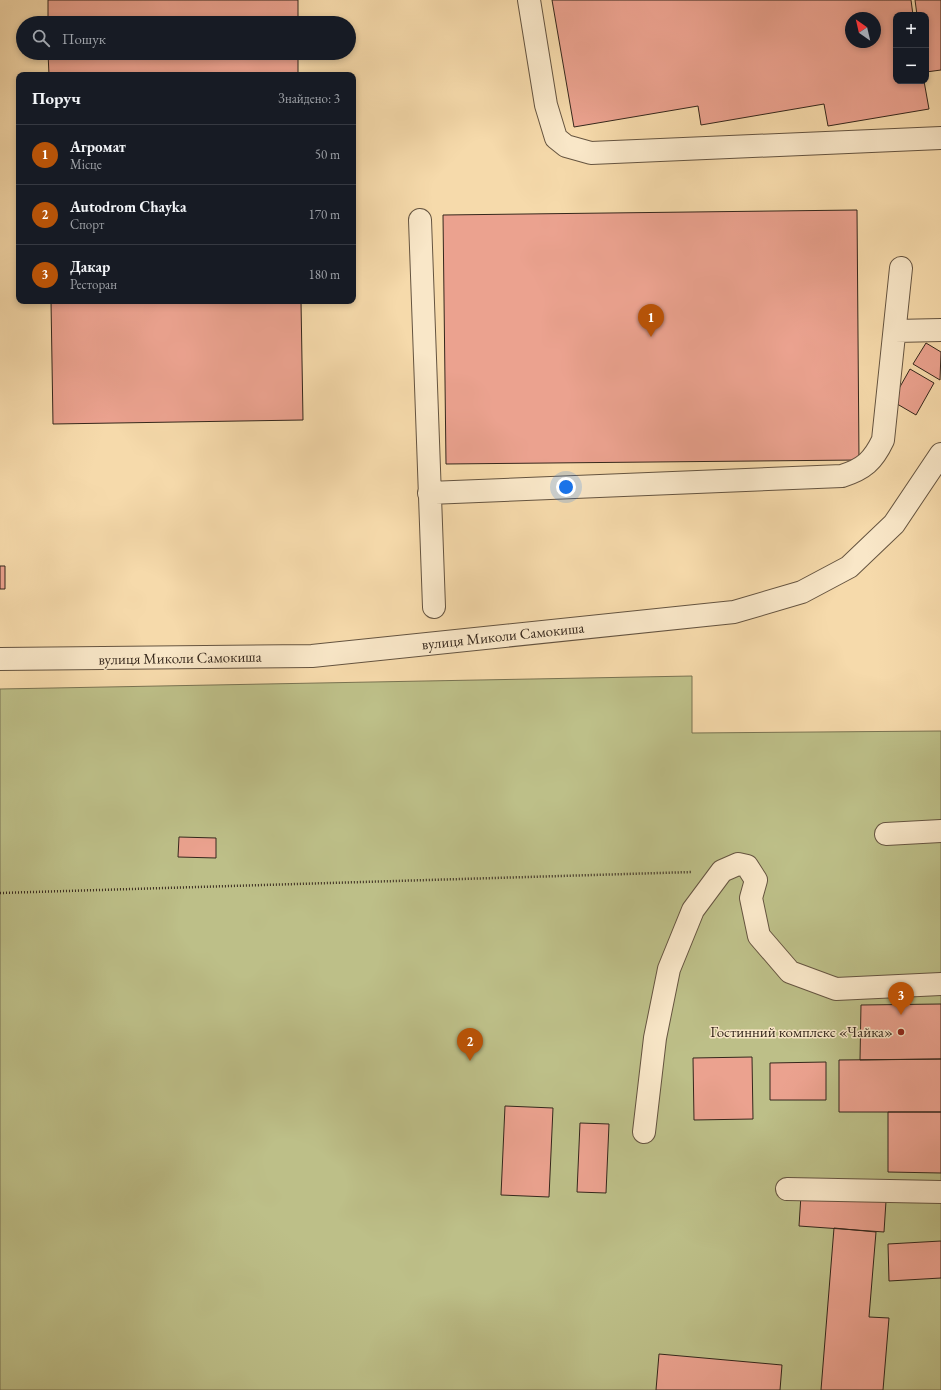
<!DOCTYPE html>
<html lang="uk">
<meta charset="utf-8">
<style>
body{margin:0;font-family:"EB Garamond",serif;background:#20242c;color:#f1f3f6}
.controls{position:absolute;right:12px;top:12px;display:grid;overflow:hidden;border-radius:8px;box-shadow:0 2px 6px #0003}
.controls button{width:36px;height:36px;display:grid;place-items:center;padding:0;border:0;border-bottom:1px solid #363941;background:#171b24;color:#f1f3f6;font:20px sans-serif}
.compass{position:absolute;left:845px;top:12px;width:36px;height:36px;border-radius:50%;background:#171b24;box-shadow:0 2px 6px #0003;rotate:326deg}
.you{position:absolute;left:566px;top:487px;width:14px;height:14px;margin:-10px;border:3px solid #fff;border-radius:50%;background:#1a73e8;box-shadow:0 0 0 6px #1a73e833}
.badge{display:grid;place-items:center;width:26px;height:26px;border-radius:50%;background:#b45309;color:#fff;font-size:13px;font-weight:700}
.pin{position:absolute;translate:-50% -33px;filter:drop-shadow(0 1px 2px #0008)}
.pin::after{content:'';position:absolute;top:21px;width:14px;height:12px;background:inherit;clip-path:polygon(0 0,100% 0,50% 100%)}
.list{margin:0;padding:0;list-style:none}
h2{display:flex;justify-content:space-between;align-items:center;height:52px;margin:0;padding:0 16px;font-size:17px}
h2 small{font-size:13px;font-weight:400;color:#9ea1a6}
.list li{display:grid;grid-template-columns:26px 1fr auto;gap:12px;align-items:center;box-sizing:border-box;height:60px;padding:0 16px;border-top:1px solid #363941}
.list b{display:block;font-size:15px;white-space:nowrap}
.list p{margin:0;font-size:13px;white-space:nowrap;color:#9ea1a6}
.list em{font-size:13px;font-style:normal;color:#9ea1a6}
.icon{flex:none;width:22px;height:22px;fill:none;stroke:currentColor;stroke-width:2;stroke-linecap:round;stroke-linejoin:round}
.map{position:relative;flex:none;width:941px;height:1390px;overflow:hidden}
.search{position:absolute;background:#171b24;box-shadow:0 2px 6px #0003;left:16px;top:16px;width:340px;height:44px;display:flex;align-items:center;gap:10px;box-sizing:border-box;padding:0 14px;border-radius:22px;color:#9ea1a6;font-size:15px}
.panel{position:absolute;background:#171b24;box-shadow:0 2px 6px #0003;left:16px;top:72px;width:340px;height:232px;border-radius:8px}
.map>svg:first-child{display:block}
</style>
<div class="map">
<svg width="941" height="1390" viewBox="0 0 941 1390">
<rect width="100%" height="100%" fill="#f6daab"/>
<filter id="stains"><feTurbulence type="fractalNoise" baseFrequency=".005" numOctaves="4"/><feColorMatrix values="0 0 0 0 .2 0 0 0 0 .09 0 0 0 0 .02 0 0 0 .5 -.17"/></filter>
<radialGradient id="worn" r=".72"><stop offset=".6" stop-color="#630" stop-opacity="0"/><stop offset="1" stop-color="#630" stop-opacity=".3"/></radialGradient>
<path fill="#bdbf88" stroke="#797352" d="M692 676V733L941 731V1390H0V689Z"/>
<path fill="#eba28f" stroke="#35271c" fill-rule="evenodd" d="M48 0H298V23H48Z
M552 0H911L913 15H896V81H924L929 109 828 126 824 104 701 125 698 106 574 127ZM851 18H875V42H851Z
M915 0H941V70L926 72V15H917Z
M48 53H298V75H49Z
M857 210 859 460 446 464 443 215Z
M51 301H301L303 420 53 424Z
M926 343 941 352 940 380 913 364Z
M910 369 934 383 916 415 892 401Z
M0 566H5V589H0Z
M179 837 216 838V858L178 857Z
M941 1004V1059L860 1060 861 1005Z
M752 1057 753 1119 694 1120 693 1058Z
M941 1059V1112H839V1060Z
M826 1062V1100H770V1063Z
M505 1106 553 1108 549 1197 501 1195Z
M888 1112H941V1173L888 1172Z
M580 1123 609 1124 606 1193 577 1192Z
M801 1195 886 1201 884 1232 799 1226Z
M834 1228 876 1232 869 1317 889 1318 883 1390H821Z
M941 1241V1278L889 1281 888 1244Z
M659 1354 782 1365 780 1390H656Z"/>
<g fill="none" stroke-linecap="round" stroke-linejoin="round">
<defs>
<path id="minor" d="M529 0 546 105 556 138 566 146 591 153 941 138
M420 220 434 607
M895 331 941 330
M429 493 842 476C864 469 873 461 883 440L901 268
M0 659 312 656 734 612 802 592 849 567 894 524 941 454
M886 834 941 831
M644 1132 655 1038 669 969 693 910 722 871 738 864 747 866 756 880 751 898 759 936 790 972 836 989 941 984
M787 1189 941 1192"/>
</defs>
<use href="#minor" stroke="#655440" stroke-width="24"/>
<path stroke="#35271c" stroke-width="2.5" stroke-dasharray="1 2" stroke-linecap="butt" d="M0 893 692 872"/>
<use href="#minor" stroke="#f9e7c8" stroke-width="22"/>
</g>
<circle fill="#8f2418" stroke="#f9e7c8" stroke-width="1.5" cx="901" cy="1032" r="4"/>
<g text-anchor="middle" stroke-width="3" stroke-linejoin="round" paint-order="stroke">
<g font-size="15" fill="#35271c" stroke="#f9e7c8">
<text transform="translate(503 636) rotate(-6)" y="5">вулиця Миколи Самокиша</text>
<text transform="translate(180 658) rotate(-1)" y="5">вулиця Миколи Самокиша</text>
</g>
<g font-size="15" fill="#35271c" stroke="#f9e7c8" text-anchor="end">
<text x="893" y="1037">Гостинний комплекс «Чайка»</text>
</g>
</g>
<rect width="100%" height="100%" filter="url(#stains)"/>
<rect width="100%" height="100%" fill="url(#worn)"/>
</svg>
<div class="controls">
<button>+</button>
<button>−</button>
</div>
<svg class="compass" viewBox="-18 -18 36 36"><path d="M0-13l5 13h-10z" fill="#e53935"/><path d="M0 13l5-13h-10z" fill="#9ea1a6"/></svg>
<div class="you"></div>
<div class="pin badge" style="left:651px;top:337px">1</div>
<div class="pin badge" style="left:470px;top:1061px">2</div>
<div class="pin badge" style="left:901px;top:1015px">3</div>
<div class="search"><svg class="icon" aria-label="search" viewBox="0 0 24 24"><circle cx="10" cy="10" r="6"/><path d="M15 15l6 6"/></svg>Пошук</div>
<section class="panel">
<h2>Поруч<small>Знайдено: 3</small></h2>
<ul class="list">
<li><span class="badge">1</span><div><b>Агромат</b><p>Місце</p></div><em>50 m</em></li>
<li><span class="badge">2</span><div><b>Autodrom Chayka</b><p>Спорт</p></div><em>170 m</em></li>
<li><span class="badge">3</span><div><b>Дакар</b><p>Ресторан</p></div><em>180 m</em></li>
</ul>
</section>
</div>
